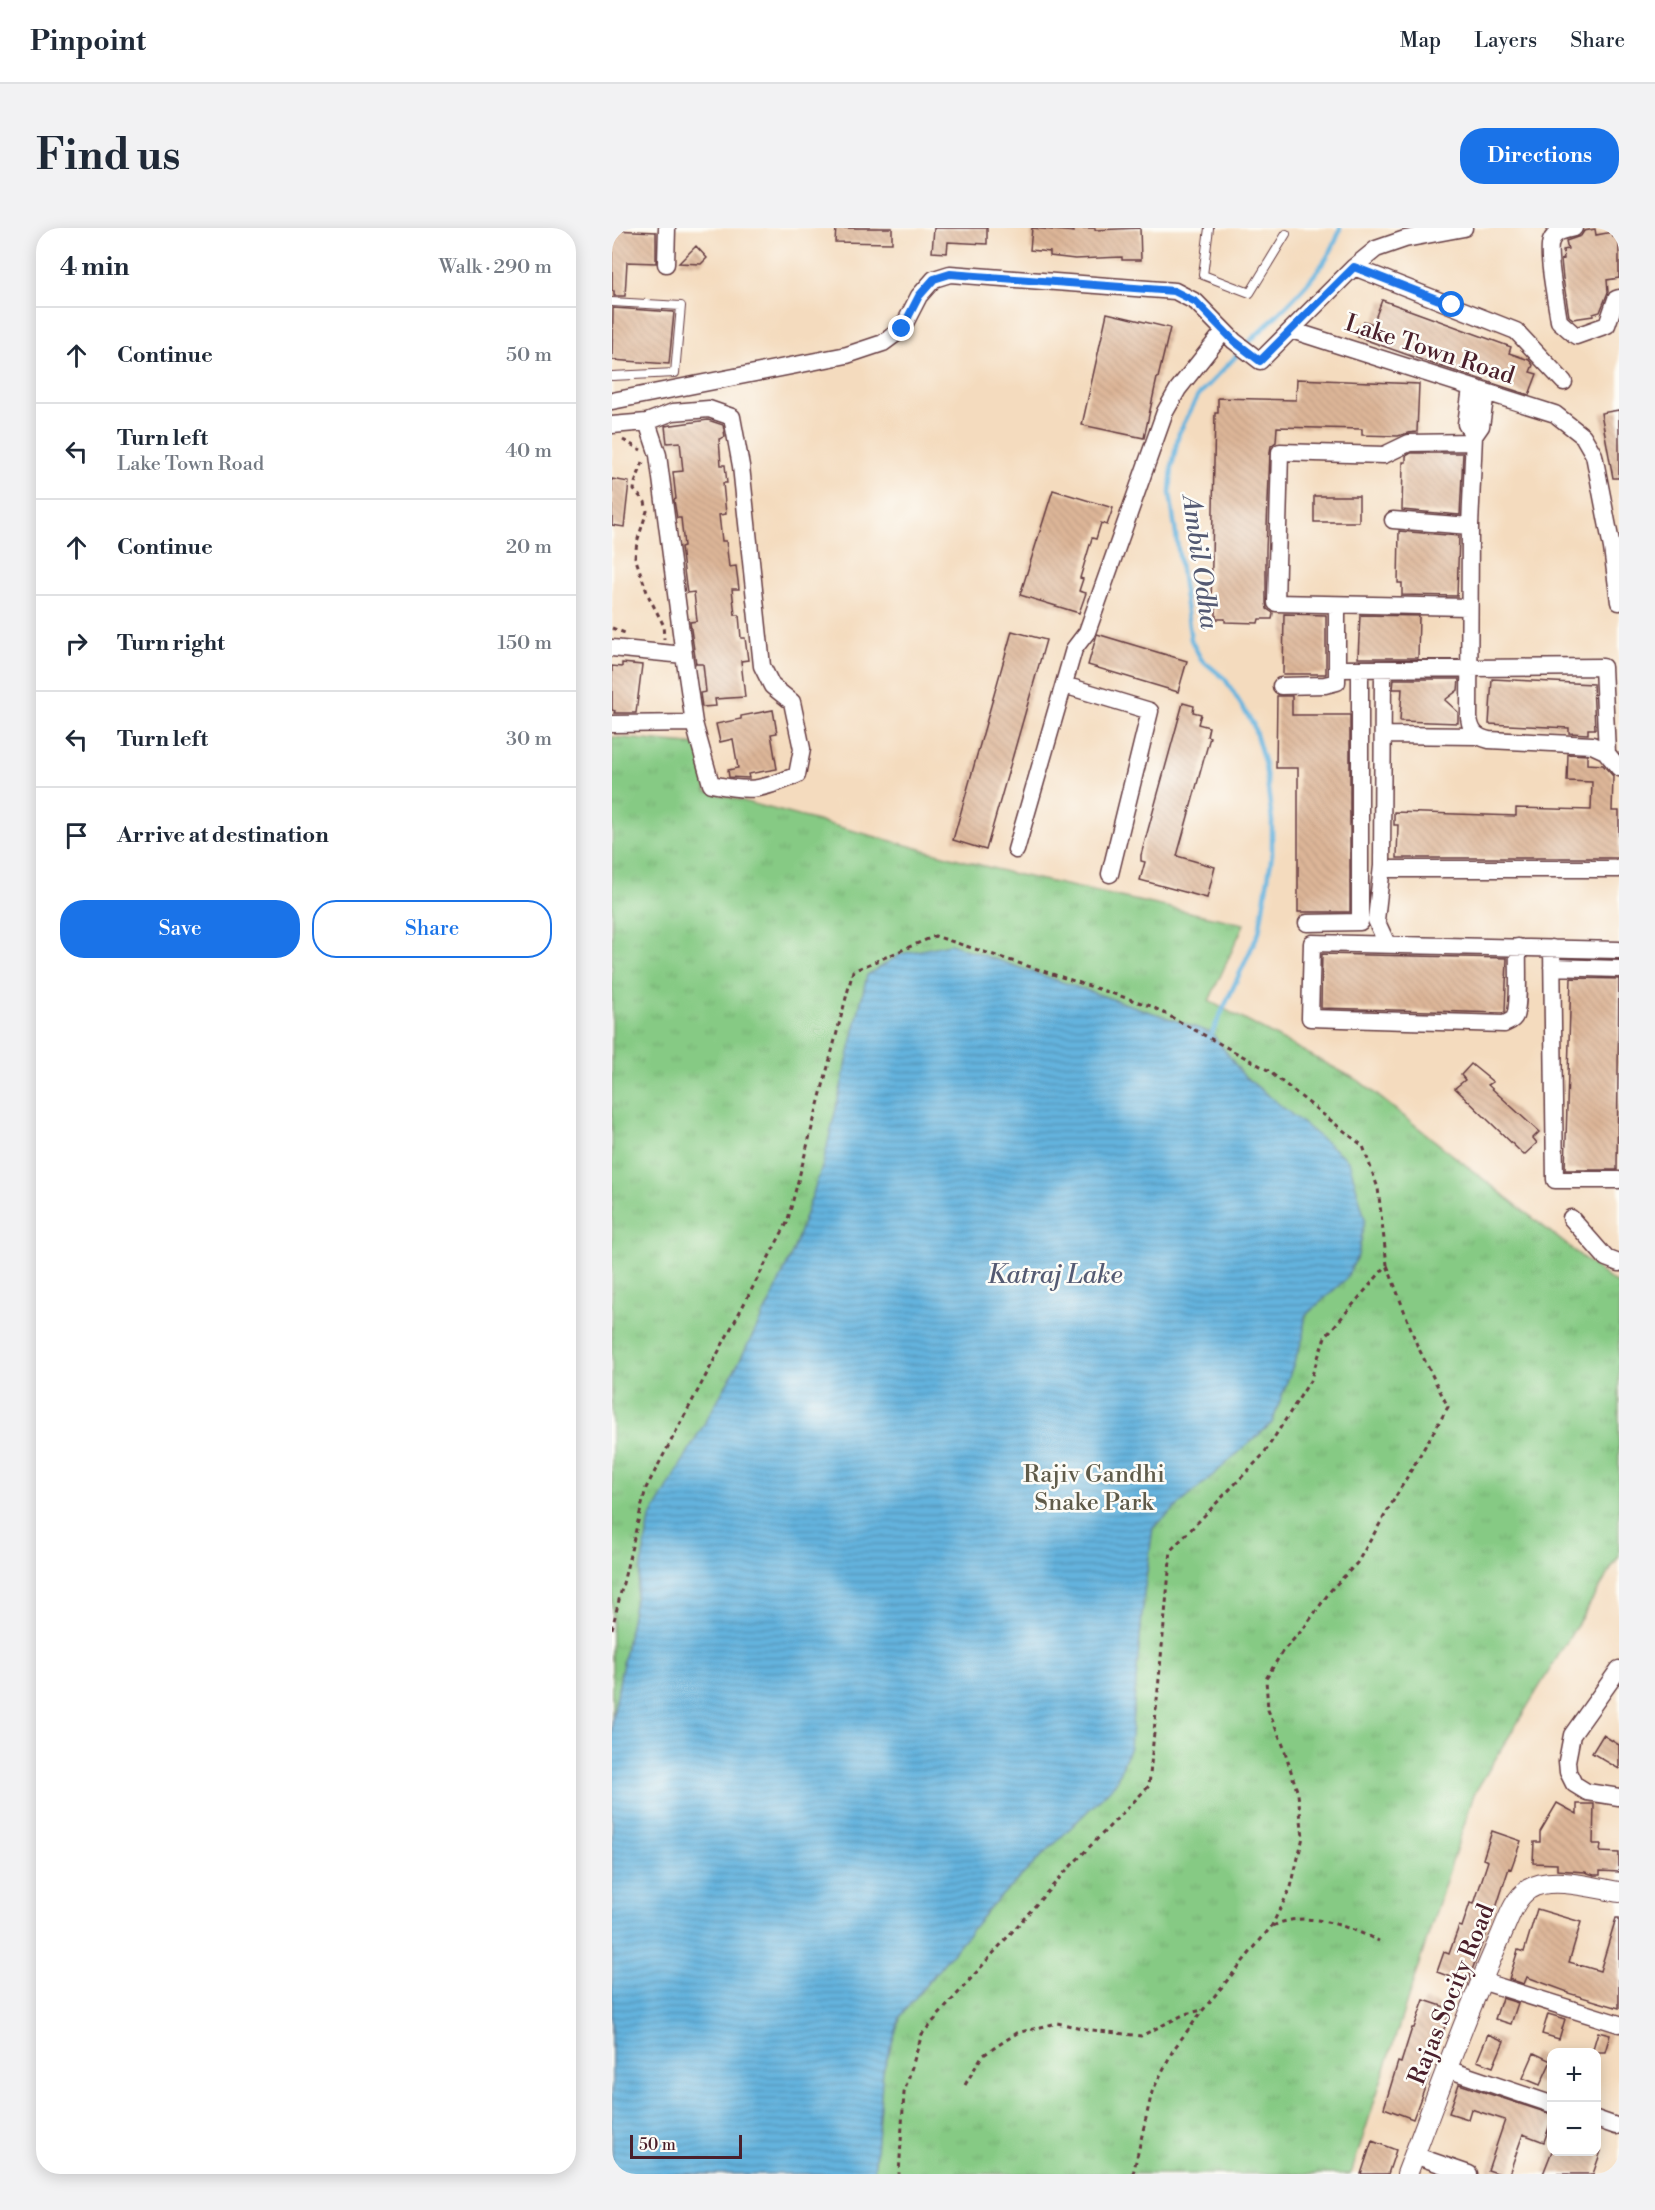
<!DOCTYPE html>
<meta charset="utf-8">
<style>
body{margin:0;font-family:"Libre Bodoni",serif;background:#f2f2f3;color:#1f2937}
.controls{position:absolute;right:18px;bottom:18px;display:grid;overflow:hidden;border-radius:12px;box-shadow:0 3px 15px #0003}
.controls button{width:54px;height:54px;display:grid;place-items:center;padding:0;border:0;border-bottom:2px solid #e0e1e3;background:#fff;color:#1f2937;font:30px sans-serif}
.scale{position:absolute;left:18px;bottom:15px;width:112px;box-sizing:border-box;padding-left:6px;border:3px solid #4a1f2b;border-top:0;font-size:16px;line-height:21px;white-space:nowrap;color:#4a1f2b;-webkit-text-stroke:4px #fdfcf7;paint-order:stroke}
.stop{position:absolute;width:18px;height:18px;margin:-14px;border:4px solid #1a73e8;border-radius:50%;background:#fff}
.stop.end{background:#1a73e8;border-color:#fff;box-shadow:0 2px 6px #0008}
.list{margin:0;padding:0;list-style:none}
h2{display:flex;justify-content:space-between;align-items:center;height:78px;margin:0;padding:0 24px;font-size:26px}
h2 small{font-size:20px;font-weight:400;color:#747a83}
.list li{display:grid;grid-template-columns:39px 1fr auto;gap:18px;align-items:center;box-sizing:border-box;height:96px;padding:0 24px;border-top:2px solid #e0e1e3}
.list b{display:block;font-size:22px;white-space:nowrap}
.list p{margin:0;font-size:20px;white-space:nowrap;color:#747a83}
.list em{font-size:20px;font-style:normal;color:#747a83}
.actions{display:flex;gap:12px;padding:18px 24px}
.actions a{flex:1;padding:14px 0;border:2px solid #1a73e8;border-radius:24px;text-align:center;font-size:21px;color:#1a73e8}
.actions .main{background:#1a73e8;color:#fff}
.icon{flex:none;width:33px;height:33px;fill:none;stroke:currentColor;stroke-width:2;stroke-linecap:round;stroke-linejoin:round}
.map{position:relative;flex:none;width:1007px;height:1946px;overflow:hidden;border-radius:24px}
header{display:flex;align-items:center;gap:36px;box-sizing:border-box;height:84px;padding:0 30px;background:#fff;border-bottom:2px solid #e0e1e3}
header strong{font-size:28px}
nav{display:flex;gap:33px;margin-inline-start:auto;font-size:21px}
.intro{display:flex;align-items:center;justify-content:space-between;box-sizing:border-box;height:144px;padding:0 36px}
h1{margin:0;font-size:42px}
.button{padding:15px 27px;border-radius:24px;background:#1a73e8;color:#fff;font-size:21px;font-weight:700}
main{display:flex;gap:36px;padding:0 36px}
aside{flex:1;background:#fff;border-radius:24px;box-shadow:0 3px 15px #0003}
.map>svg:first-child{display:block}
</style>
<header>
<strong>Pinpoint</strong>
<nav><a>Map</a><a>Layers</a><a>Share</a></nav>
</header>
<div class="intro"><h1>Find us</h1><a class="button">Directions</a></div>
<main>
<aside>
<h2>4 min<small>Walk · 290 m</small></h2>
<ul class="list">
<li><svg class="icon" aria-label="ahead" viewBox="0 0 24 24"><path d="M12 20V5M6 11l6-6 6 6"/></svg><div><b>Continue</b></div><em>50 m</em></li>
<li><svg class="icon" aria-label="left" viewBox="0 0 24 24"><path d="M17 20v-9H6M10 6l-5 5 5 5"/></svg><div><b>Turn left</b><p>Lake Town Road</p></div><em>40 m</em></li>
<li><svg class="icon" aria-label="ahead" viewBox="0 0 24 24"><path d="M12 20V5M6 11l6-6 6 6"/></svg><div><b>Continue</b></div><em>20 m</em></li>
<li><svg class="icon" aria-label="right" viewBox="0 0 24 24"><path d="M7 20v-9h11M14 6l5 5-5 5"/></svg><div><b>Turn right</b></div><em>150 m</em></li>
<li><svg class="icon" aria-label="left" viewBox="0 0 24 24"><path d="M17 20v-9H6M10 6l-5 5 5 5"/></svg><div><b>Turn left</b></div><em>30 m</em></li>
<li><svg class="icon" aria-label="arrive" viewBox="0 0 24 24"><path d="M6 21V4h12l-3 4 3 4H6"/></svg><div><b>Arrive at destination</b></div></li>
</ul>
<div class="actions"><a class="main">Save</a><a>Share</a></div>
</aside>
<div class="map">
<svg width="1007" height="1946" viewBox="0 0 1007 1946">
<defs>
<pattern id="park-tufts" width="24" height="20" patternUnits="userSpaceOnUse" patternTransform="scale(1.5)"><rect width="24" height="20" fill="#86ca84"/><path d="M3 7l-1-3M5 7V3M7 7l1-3M15 17l-1-3M17 17v-4M19 17l1-3" fill="none" stroke="#75ad72"/></pattern>
<pattern id="water-rules" width="6" height="5" patternUnits="userSpaceOnUse" patternTransform="scale(1.5)"><rect width="6" height="5" fill="#63b3de"/><path d="M0 2.5h6" fill="none" stroke="#5491b4"/></pattern>
<pattern id="building-back-hatch" width="6" height="6" patternUnits="userSpaceOnUse" patternTransform="scale(1.5)"><rect width="6" height="6" fill="#ddb698"/><path d="M-1 5l2 2M0 0l6 6M5-1l2 2" fill="none" stroke="#bf9c83"/></pattern>
</defs>
<rect width="100%" height="100%" fill="#fdfcf7"/>
<filter id="ink" filterUnits="userSpaceOnUse"><feTurbulence type="fractalNoise" baseFrequency=".0167" numOctaves="2"/><feDisplacementMap in="SourceGraphic" scale="12" xChannelSelector="R" yChannelSelector="G"/><feConvolveMatrix kernelMatrix="1 2 1 2 8 2 1 2 1" color-interpolation-filters="sRGB"/></filter>
<filter id="wash" filterUnits="userSpaceOnUse"><feTurbulence type="fractalNoise" baseFrequency=".008" numOctaves="4" result="noise"/><feDisplacementMap in="SourceGraphic" scale="24" xChannelSelector="R" yChannelSelector="G"/><feGaussianBlur stdDeviation="1.35" result="paint"/><feColorMatrix in="noise" values="0 0 0 0 0 0 0 0 0 0 0 0 0 0 0 0 0 1.4 0 .05"/><feComposite in="paint" operator="in"/></filter>
<g filter="url(#wash)">
<rect width="100%" height="100%" fill="#f4dbbe"/>
<path fill="url(#park-tufts)" stroke="#687458" stroke-width="1.5" d="M0 509 88 517 94 563 398 645 632 696 597 773 747 853 1003 1055H1007V1328L862 1566 739 1946H0Z"/>
<path fill="url(#water-rules)" stroke="#566984" stroke-width="1.5" d="M338 716 600 805 631 847 737 933 753 991 746 1027 734 1051 693 1088 691 1110 660 1195 541 1300 532 1366 518 1519 503 1556 379 1678 289 1787 271 1843 262 1946H0V1493L38 1291 121 1145 160 1070 181 1023 211 936 255 747 289 726Z"/>
<g fill="none" stroke-linecap="round" stroke-linejoin="round">
<path stroke="#63b3de" stroke-width="4.5" d="M634 117C665 86 718 42 728 0
M600 805 647 704 660 626V593L653 537 641 496 613 451 589 431 579 412 558 265 560 238 567 205 586 168 629 123"/>
</g>
<g id="blocks">
<path fill="url(#building-back-hatch)" d="M224 0H280V15L223 14Z
M322 0H375V16L336 14 335 25 320 24Z
M420 0 462 4 461 0H483V2L528 0 529 32H510V29L463 31 438 28V24L418 22Z
M983 1 984 7 1000 4 1001 9 1007 8V50L995 52 996 64 988 84 981 86V88L961 91 957 88 951 50 949 32 952 31 951 22 956 21 954 13 969 8 972 3Z
M0 2 44 4V35L15 34 13 68H2V63H0Z
M84 18 95 30 89 36 67 35Z
M770 72 899 119 897 125 917 132 921 137 918 144 925 146 917 167 821 136 746 109 752 93 761 96Z
M1 80 62 84 57 136 0 132Z
M495 85 558 100 546 150H545L532 210 470 197Z
M685 151 807 156 805 204 796 205 786 208 750 207V201L665 199 664 214 659 218 658 224 654 323V375L655 381 661 385 660 391H647L646 395 613 394V391H604V378H599L603 185H606V170L684 172Z
M1007 182V250H1001L989 185Z
M96 192 111 197 113 209 107 211 109 237H113L115 255H111L114 286 107 287 110 313H114L117 339 124 338 127 361H120L123 387H127L129 410H133L136 432 129 433 133 469 103 471 104 478 90 479 88 465 94 464 91 436H84L78 394 85 393 82 364 75 365 69 319 72 318 69 290H65L62 272 64 271 61 244 71 243 68 214 55 215 53 198Z
M799 225H851L848 287 790 282 791 234H794V228Z
M0 251 17 254 12 299 0 297Z
M441 262 501 280 495 297 489 295 484 311 480 310 468 350 471 351 467 363 474 365 467 385 408 367Z
M702 268H747V294H702Z
M787 303 847 308 845 368 790 367V355H786Z
M672 386 714 387V446H671Z
M748 387 807 388 806 430H746Z
M400 403 434 412 374 622 341 612Z
M485 406 575 433 566 464 476 437Z
M10 435 30 437 24 485H2L3 483 0 482V438L10 439Z
M782 451H847L846 462 833 472 846 484V495L788 493 790 461H781Z
M880 451 981 456 983 501H976V506L957 505V500L877 496Z
M665 468H680V487H738V684H686V540H664Z
M571 475 582 478 581 484 589 486 586 496 597 499 595 508 598 509 565 628 603 639 595 670 528 652 533 634 529 633V627Z
M161 482 165 505 159 506 165 541 136 546 137 550 117 549 116 542 126 540 121 511 108 514 104 496 129 491V488Z
M956 526 975 527V536L991 537 1001 548 1000 583H1007V630H785L786 597H782V584L904 588V580L979 582 980 554 955 553Z
M710 726 895 730 893 784 890 785 709 780Z
M959 750 1007 751 1005 942H953Z
M859 836 881 854 876 857 927 904 921 910 925 915 912 927 843 860 853 852 849 847Z
M991 1507 1007 1517V1541L980 1525Z
M945 1575 965 1586V1576H982L981 1616H989L988 1624 1007 1625V1644L988 1643V1647H982L973 1644 945 1642V1636L921 1635 922 1614H928V1604Z
M880 1603 909 1613 899 1641 897 1640 885 1677 855 1755 825 1744 832 1724 837 1726 847 1698 850 1699 858 1675 862 1676 876 1633 871 1631Z
M925 1681 969 1694 957 1734 988 1743 1004 1690H1007V1780L956 1765V1764L915 1749 912 1756 897 1751 906 1722 912 1724Z
M890 1770 906 1775 899 1796 883 1791Z
M812 1772 839 1781 831 1804 830 1803 816 1844 818 1845 801 1891 772 1880 786 1834 789 1835 800 1800H802Z
M936 1786 953 1791 947 1811 930 1806Z
M986 1804 998 1807 993 1824H980Z
M876 1806 892 1813 881 1839 865 1833Z
M922 1825 939 1833 928 1857 911 1850Z
M847 1856 939 1886V1893L932 1914 911 1906 897 1946H888L876 1942 893 1892 859 1881 856 1891 837 1885Z
M760 1913 784 1922 776 1946H749Z
M940 1923H989L981 1946H931Z"/>
</g>
</g>
<g filter="url(#ink)">
<use href="#blocks" fill-opacity="0" stroke="#643b41" stroke-width="1.5"/>
<g fill="none" stroke-linecap="round" stroke-linejoin="round">
<defs>
<path id="service" d="M597 0 591 47 638 65 674 6
M0 74 69 78 63 145 0 148"/>
<path id="minor" d="M962 0C953 2 943 3 939 13 934 25 945 78 947 93L964 108 995 97 1004 71 1007 70
M54 36 55 0
M742 39 904 103 952 154
M679 102 943 186 971 208 982 227 1000 320 1007 374
M859 160 854 196 862 208
M874 164 869 198 862 208 858 298 857 490C859 504 864 509 877 512L980 517 993 523 1007 540
M0 173 235 127 271 115 290 101 307 68 322 51 338 46 563 63 584 74 622 113 648 133 742 39 764 21 793 11 852 0
M0 197 35 194
M781 292 858 298
M725 377V441L991 439 995 525
M856 379 664 375 668 224 772 227 797 215 861 214
M0 420 72 427 46 227 35 194 61 184 97 181 120 189 129 238 150 438 160 458 180 474 190 521 185 547C147 563 139 564 99 556L82 495 72 427
M771 441 770 641H1007
M452 457 538 483 498 646
M669 458 713 457 725 454V441
M0 496 82 495
M771 507 865 508
M404 622 462 421 475 404 553 184 566 161 612 103
M770 638 764 692 775 716
M695 695 748 694V441
M906 719C905 735 908 774 903 788 901 793 896 794 892 796L698 790 700 715 1007 722
M940 720 943 952H1007
M940 739 1007 741
M959 990 994 1030 1007 1035
M1007 1441 960 1507 955 1533 956 1544 962 1556 975 1564 1007 1569
M869 1753 1007 1796
M835 1841 939 1876
M984 1891 1004 1898
M802 1927 857 1946"/>
<path id="tertiary" d="M795 1946C825 1868 853 1788 887 1712 895 1695 901 1671 917 1661 938 1647 983 1660 1007 1664"/>
</defs>
<use href="#service" stroke="#643b41" stroke-width="10"/>
<use href="#minor" stroke="#643b41" stroke-width="19"/>
<use href="#tertiary" stroke="#643b41" stroke-width="22"/>
<path stroke="#643b41" stroke-width="3" stroke-dasharray="4.5 4.5" stroke-linecap="butt" d="M11 212 29 222
M31 234 23 255 22 262 33 274 35 283 25 314 23 329 36 367 51 396 52 411
M0 400 13 405
M0 1401 34 1260 175 995 241 743 323 708 539 778 654 841 751 918 766 960 775 1037 713 1109 698 1153 651 1227 559 1322 537 1558 451 1646 310 1806 292 1865 287 1946
M661 1698C693 1681 737 1699 767 1713
M353 1857 370 1828 405 1805 445 1795 480 1802 529 1808 573 1786 590 1782
M521 1946 540 1864 561 1822 591 1782 659 1699 679 1659 691 1609 686 1566 671 1517 656 1482 654 1451 670 1424 692 1400 719 1362 745 1335 836 1179 805 1117 775 1037"/>
<use href="#service" stroke="#fff" stroke-width="8"/>
<use href="#minor" stroke="#fff" stroke-width="16"/>
<use href="#tertiary" stroke="#fff" stroke-width="20"/>
</g>
</g>
<g fill="none" stroke-linecap="round" stroke-linejoin="round" filter="url(#ink)">
<path stroke="#1a73e8" stroke-width="8" d="M290 101 307 68 322 51 338 46 562 63 584 74 622 113 648 133 742 39 840 77"/>
</g>
<g text-anchor="middle" stroke-width="5" stroke-linejoin="round" paint-order="stroke">
<g font-size="24" fill="#4a1f2b" stroke="#fdfcf7">
<text transform="translate(818 121) rotate(18)" y="8">Lake Town Road</text>
<text transform="translate(839 1766) rotate(-68)" y="8">Rajas Socity Road</text>
</g>
<g font-size="24" fill="#5f5b4a" stroke="#fdfcf7">
<text x="482" y="1254">Rajiv Gandhi<tspan x="482" dy="28">Snake Park</tspan></text>
</g>
<g font-size="26" font-style="italic" fill="#545a73" stroke="#fdfcf7">
<text transform="translate(589 334) rotate(82)" y="9">Ambil Odha</text>
<text x="443" y="1055">Katraj Lake</text>
</g>
</g>
</svg>
<div class="controls">
<button>+</button>
<button>−</button>
</div>
<div class="scale">50 m</div>
<div class="stop" style="left:840px;top:77px"></div>
<div class="stop end" style="left:290px;top:101px"></div>
</div>
</main>
